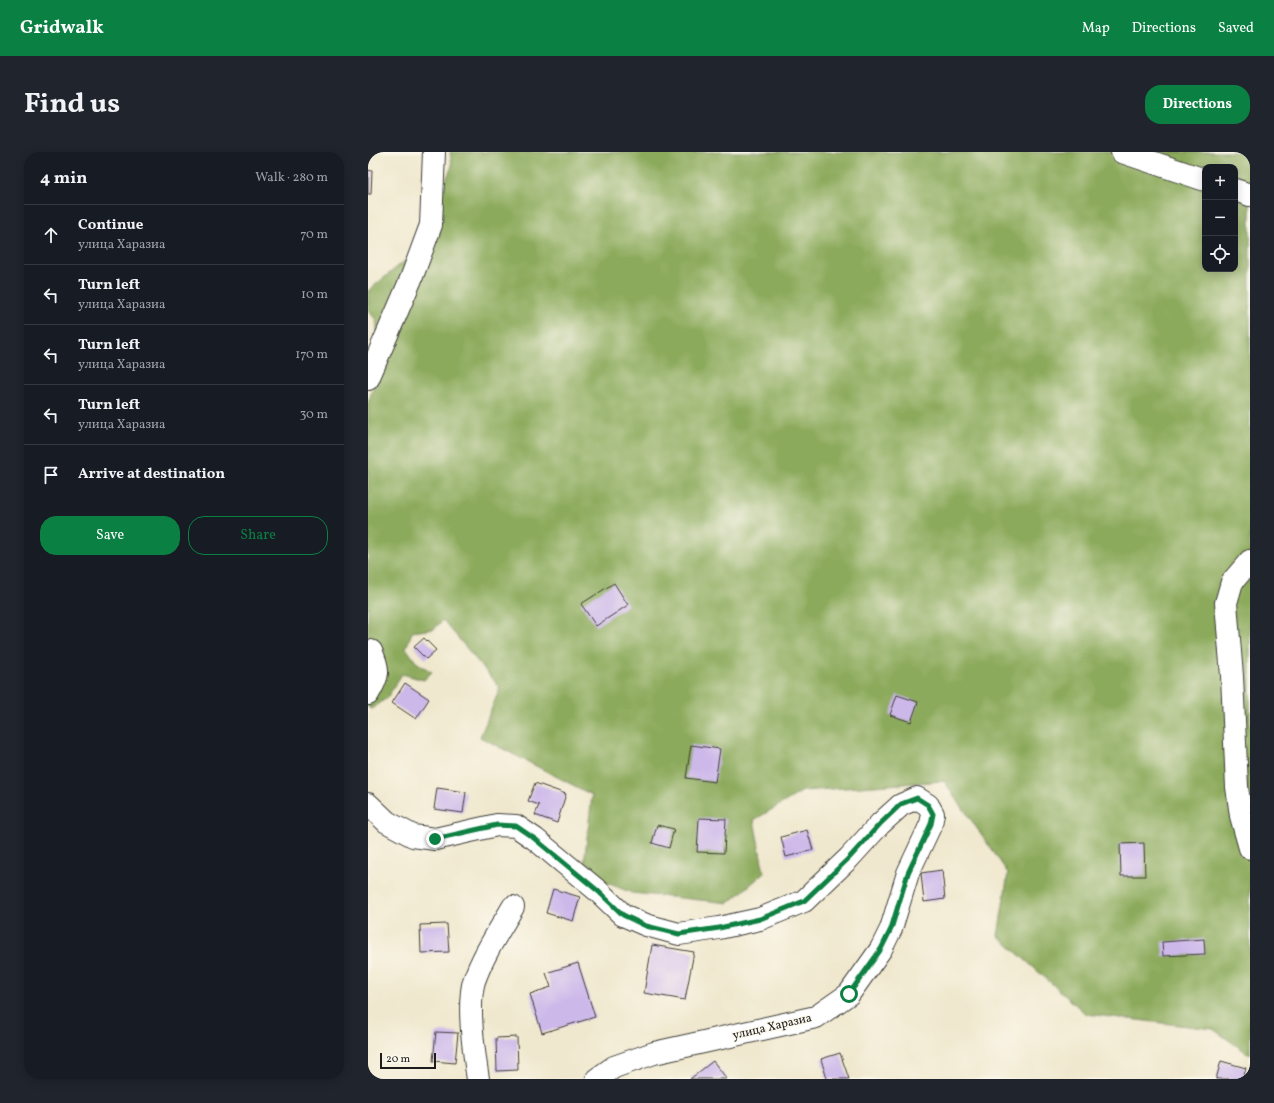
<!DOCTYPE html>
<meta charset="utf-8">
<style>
body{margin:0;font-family:Vollkorn,serif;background:#20242c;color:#f1f3f6}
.controls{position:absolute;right:12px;top:12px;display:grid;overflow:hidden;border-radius:8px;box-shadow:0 2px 10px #0003}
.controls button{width:36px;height:36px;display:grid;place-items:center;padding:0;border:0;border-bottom:1px solid #363941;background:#171b24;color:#f1f3f6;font:20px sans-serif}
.scale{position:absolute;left:12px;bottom:10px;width:56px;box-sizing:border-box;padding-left:4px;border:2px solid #1c1c1c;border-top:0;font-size:11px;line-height:14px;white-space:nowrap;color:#1c1c1c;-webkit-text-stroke:3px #fbf7ec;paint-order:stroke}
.stop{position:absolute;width:12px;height:12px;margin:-9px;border:3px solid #0b8043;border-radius:50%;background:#fff}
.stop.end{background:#0b8043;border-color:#fff;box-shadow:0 1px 4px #0008}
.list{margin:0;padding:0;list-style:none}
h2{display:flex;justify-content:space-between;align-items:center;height:52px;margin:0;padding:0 16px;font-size:17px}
h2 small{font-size:13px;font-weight:400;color:#9ea1a6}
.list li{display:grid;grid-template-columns:26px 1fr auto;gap:12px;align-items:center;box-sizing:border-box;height:60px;padding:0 16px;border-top:1px solid #363941}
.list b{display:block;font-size:15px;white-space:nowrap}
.list p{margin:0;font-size:13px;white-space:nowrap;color:#9ea1a6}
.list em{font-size:13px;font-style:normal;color:#9ea1a6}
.actions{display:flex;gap:8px;padding:12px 16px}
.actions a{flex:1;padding:9px 0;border:1px solid #0b8043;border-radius:16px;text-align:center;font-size:14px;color:#0b8043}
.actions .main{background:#0b8043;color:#fff}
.icon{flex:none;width:22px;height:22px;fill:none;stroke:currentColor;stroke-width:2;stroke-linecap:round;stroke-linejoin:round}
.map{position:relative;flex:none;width:882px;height:927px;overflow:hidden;border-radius:16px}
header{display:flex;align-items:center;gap:24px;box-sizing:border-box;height:56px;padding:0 20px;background:#0b8043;color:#fff}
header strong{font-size:19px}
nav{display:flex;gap:22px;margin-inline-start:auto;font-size:14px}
.intro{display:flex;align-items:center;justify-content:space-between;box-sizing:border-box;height:96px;padding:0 24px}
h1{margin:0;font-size:28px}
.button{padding:10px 18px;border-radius:16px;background:#0b8043;color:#fff;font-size:14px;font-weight:700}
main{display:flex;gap:24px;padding:0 24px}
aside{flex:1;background:#171b24;border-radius:16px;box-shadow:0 2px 10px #0003}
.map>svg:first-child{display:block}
</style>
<header>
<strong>Gridwalk</strong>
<nav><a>Map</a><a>Directions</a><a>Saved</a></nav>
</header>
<div class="intro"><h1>Find us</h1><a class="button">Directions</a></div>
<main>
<aside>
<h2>4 min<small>Walk · 280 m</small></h2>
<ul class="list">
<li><svg class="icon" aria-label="ahead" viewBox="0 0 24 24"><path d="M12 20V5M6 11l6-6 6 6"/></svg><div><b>Continue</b><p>улица Харазиа</p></div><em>70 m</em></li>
<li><svg class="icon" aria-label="left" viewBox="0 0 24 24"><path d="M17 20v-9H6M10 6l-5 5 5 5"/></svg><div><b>Turn left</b><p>улица Харазиа</p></div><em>10 m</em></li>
<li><svg class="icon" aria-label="left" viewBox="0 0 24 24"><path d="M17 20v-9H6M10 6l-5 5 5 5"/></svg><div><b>Turn left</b><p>улица Харазиа</p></div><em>170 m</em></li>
<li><svg class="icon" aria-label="left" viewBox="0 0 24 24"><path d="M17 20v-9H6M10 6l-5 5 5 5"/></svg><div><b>Turn left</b><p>улица Харазиа</p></div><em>30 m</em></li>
<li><svg class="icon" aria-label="arrive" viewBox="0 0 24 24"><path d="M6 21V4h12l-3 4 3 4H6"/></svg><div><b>Arrive at destination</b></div></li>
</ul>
<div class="actions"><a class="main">Save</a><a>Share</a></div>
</aside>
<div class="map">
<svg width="882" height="927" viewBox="0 0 882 927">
<rect width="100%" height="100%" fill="#fbf7ec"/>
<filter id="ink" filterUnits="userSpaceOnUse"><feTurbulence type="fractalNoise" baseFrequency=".025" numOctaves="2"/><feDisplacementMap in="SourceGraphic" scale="8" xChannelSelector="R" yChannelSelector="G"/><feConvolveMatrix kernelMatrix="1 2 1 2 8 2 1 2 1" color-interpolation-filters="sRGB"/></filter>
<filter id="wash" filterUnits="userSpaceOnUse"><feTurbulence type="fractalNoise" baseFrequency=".012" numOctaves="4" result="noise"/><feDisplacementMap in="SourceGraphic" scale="16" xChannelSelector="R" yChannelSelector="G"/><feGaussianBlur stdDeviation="0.9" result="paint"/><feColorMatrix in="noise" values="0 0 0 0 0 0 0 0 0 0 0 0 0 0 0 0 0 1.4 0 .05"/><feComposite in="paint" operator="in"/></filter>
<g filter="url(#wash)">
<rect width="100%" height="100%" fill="#f0e8ce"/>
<path fill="#8caa5c" stroke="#54633c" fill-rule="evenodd" d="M82 0H882V903L845 877 718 862 630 784 640 721 576 629 435 639 386 668 396 721 361 751 264 741 215 721 224 643 112 585 132 536 75 468 66 477 44 480 38 496 48 510 64 520 56 528 34 522 19 546 3 557 0 555V251L13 213 8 168 0 158V139L45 102 84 14ZM837 15H867V117H837Z"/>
<g id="blocks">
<path fill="#cdb8ea" d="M0 18 4 19 3 42H0Z
M246 431 260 453 228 474 213 452Z
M56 486 68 498 58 507 46 495Z
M37 531 61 547 48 567 24 551Z
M529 543 550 550 543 570 522 563Z
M323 593 352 597 347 630 318 626Z
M167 631 198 642 189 671 167 663 171 653 160 649Z
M69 636 98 640 95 661 66 657Z
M331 666 358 667 356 701 329 700Z
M289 673 306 677 301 696 284 691Z
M439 678 445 698 418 705 413 685Z
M776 691 777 724H753L752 692Z
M574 718 577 747 556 750 553 721Z
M185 737 212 745 205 769 178 761Z
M79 772 81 800 53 801 52 773Z
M836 787 837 802 795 804 794 790Z
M284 793 326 800 317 848 276 841Z
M210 811 227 865 174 881 162 842 183 835 178 821Z
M68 880 90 881 87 911 65 909Z
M149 885 150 918 129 919 128 886Z
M472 901 481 927H459L453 907Z
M345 909 359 927H322Z
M853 909 878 916 875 927H848Z"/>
</g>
</g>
<g filter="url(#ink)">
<use href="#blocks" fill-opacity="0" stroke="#3c3b37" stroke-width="1"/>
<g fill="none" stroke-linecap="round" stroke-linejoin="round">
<defs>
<path id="minor" d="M754 0 837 28
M867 38 882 43
M0 227 43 127 63 73 66 0
M882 409 864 430 858 451 864 524 869 635 873 664 882 696
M0 542C11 524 12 518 3 499
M0 652 19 670 45 684 67 687 129 673 148 674 167 687 230 739 255 763 278 773 311 782 351 776 392 767 436 749 481 706 512 672 533 653 549 646 560 653 565 662 563 672 540 721 523 777 513 797 481 842 448 865 286 901 246 915 229 927
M110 927C106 902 99 853 106 829 115 803 131 779 145 755"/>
</defs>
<use href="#minor" stroke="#3c3b37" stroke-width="24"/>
<use href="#minor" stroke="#fff" stroke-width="22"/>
</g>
</g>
<g fill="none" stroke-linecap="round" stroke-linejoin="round" filter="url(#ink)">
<path stroke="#0b8043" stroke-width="5" d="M67 687 129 673 148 674 167 687 230 739 255 763 278 774 311 782 351 776 392 767 436 749 481 706 512 672 533 652 549 646 560 653 565 662 563 672 540 721 523 777 513 797 481 842"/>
</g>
<g text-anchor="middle" stroke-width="3" stroke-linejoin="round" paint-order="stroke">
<g font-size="12" fill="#1c1c1c" stroke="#fbf7ec">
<text transform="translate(404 874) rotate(-13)" y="4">улица Харазиа</text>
</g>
</g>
</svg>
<div class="controls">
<button>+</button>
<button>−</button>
<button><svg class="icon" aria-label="locate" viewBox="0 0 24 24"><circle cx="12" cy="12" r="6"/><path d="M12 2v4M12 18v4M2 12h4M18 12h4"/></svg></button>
</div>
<div class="scale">20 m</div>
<div class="stop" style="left:481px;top:842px"></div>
<div class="stop end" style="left:67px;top:687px"></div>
</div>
</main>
